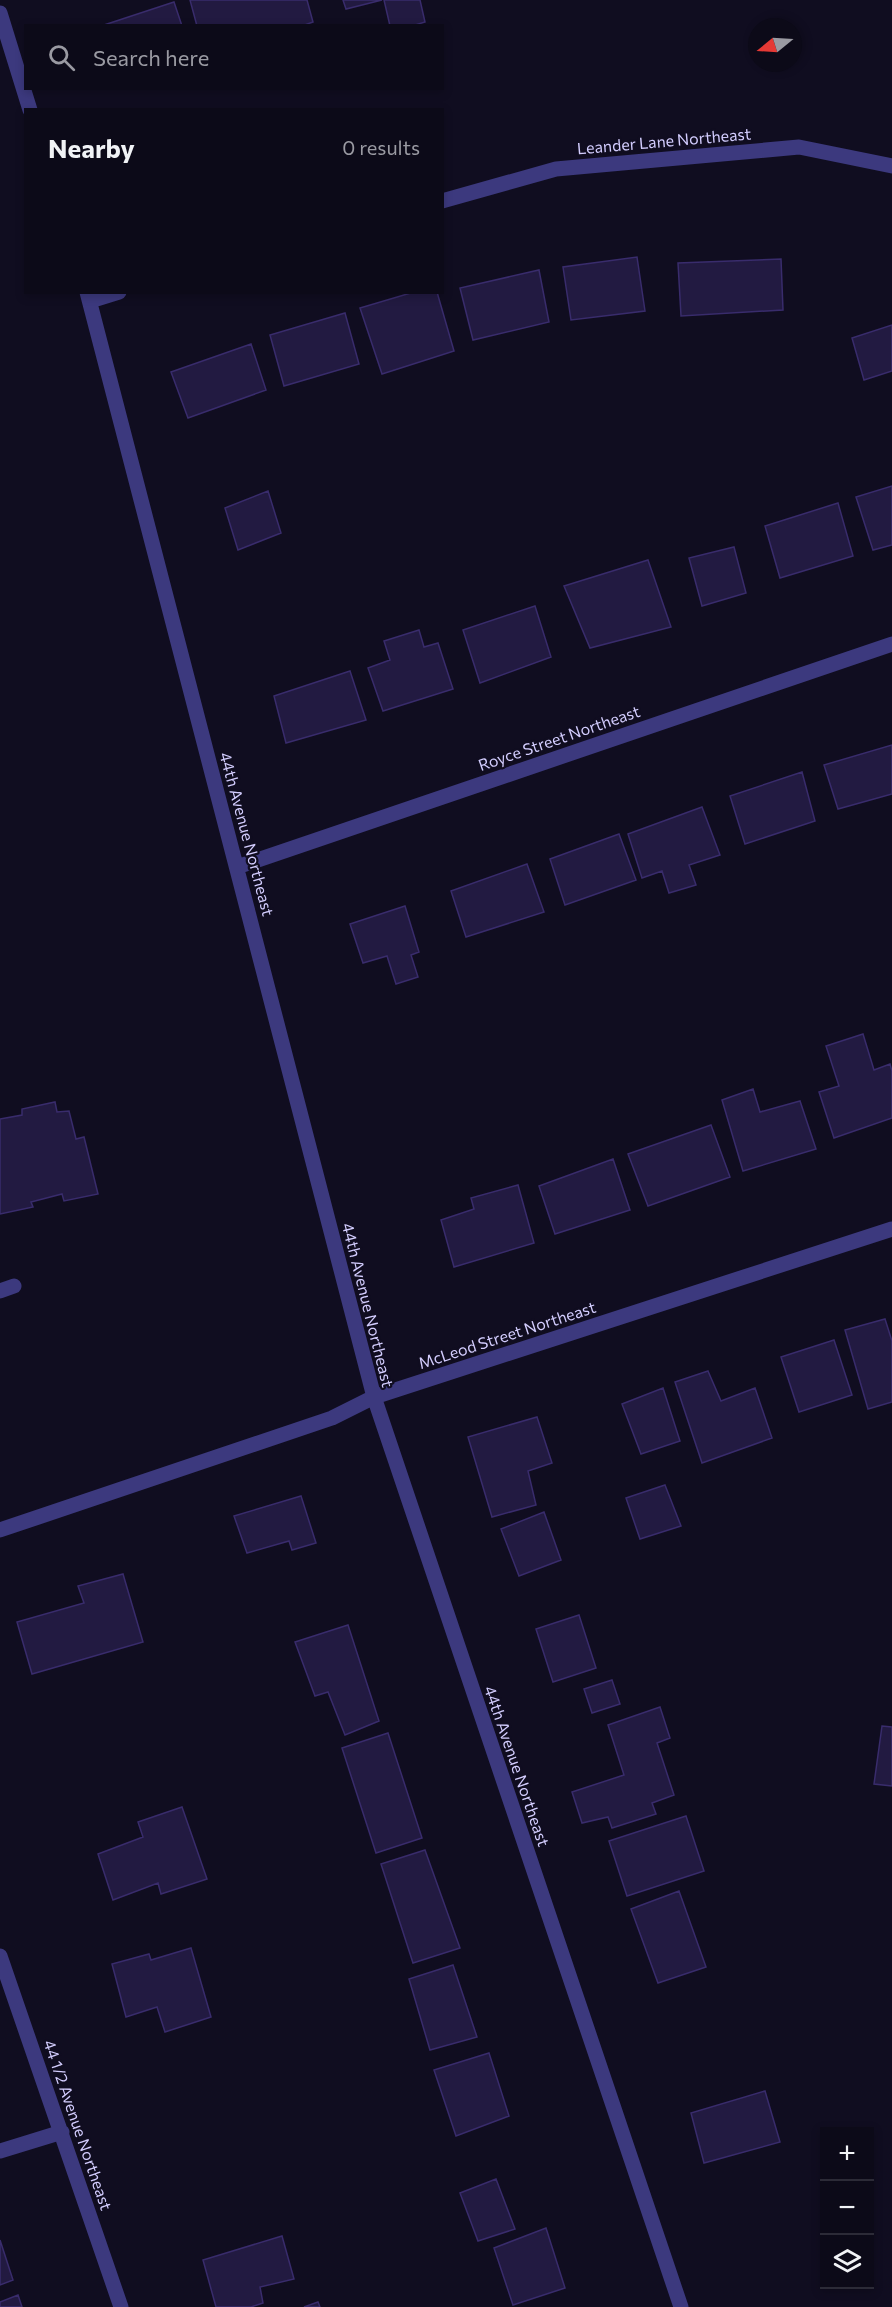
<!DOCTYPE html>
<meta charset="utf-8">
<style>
body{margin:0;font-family:Commissioner,sans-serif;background:#151321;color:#f1f3f6}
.controls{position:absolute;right:18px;bottom:18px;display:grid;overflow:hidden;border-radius:0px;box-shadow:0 3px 9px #0003}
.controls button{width:54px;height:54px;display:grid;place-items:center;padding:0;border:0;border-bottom:2px solid #2c2b37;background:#0c0a18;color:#f1f3f6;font:30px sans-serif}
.compass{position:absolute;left:748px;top:18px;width:54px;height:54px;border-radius:50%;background:#0c0a18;box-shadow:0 3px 9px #0003;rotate:252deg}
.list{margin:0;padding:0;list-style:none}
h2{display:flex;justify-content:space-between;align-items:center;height:78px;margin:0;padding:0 24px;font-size:26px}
h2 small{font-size:20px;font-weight:400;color:#9a9aa2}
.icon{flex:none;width:33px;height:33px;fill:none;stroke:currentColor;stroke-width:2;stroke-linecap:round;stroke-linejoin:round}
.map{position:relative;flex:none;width:892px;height:2307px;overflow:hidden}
.search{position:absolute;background:#0c0a18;box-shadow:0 3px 9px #0003;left:24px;top:24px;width:420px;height:66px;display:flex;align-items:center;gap:15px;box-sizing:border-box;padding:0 21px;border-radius:0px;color:#9a9aa2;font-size:22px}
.panel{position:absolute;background:#0c0a18;box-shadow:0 3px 9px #0003;left:24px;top:108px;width:420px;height:186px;border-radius:0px}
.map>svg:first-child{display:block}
</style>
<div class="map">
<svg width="892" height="2307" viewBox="0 0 892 2307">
<rect width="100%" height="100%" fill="#100d20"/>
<path fill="#221a41" stroke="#392c6c" stroke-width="1.5" d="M190 0H307L313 22 302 26H197Z
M343 0H382L346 9Z
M384 0H420L425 22 412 26H390Z
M174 2 182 26H101Z
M637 257 645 311 571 320 563 267Z
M781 259 783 310 681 316 678 263Z
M539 270 549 322 473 340 460 288Z
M414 292H437L454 351 382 374 360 308Z
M345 313 359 364 284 386 270 335Z
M892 325V371L864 380 852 338Z
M251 344 266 390 188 418 171 372Z
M892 486V545L873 550 856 497Z
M268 491 281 533 238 550 225 508Z
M838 503 853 556 780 578 765 526Z
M734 547 746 593 702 606 689 558Z
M648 560 671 627 590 648 564 586Z
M535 606 551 657 480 683 463 630Z
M419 630 424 647 438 643 453 689 383 711 368 668 390 660 384 641Z
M350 671 366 720 286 743 274 696Z
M892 745V794L838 809 824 765Z
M802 772 815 821 745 844 730 796Z
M702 807 720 855 689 865 696 885 669 893 662 871 642 878 628 834Z
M619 834 636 880 565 905 550 859Z
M527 864 544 912 466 937 451 891Z
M405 906 419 952 411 955 418 977 396 984 387 956 363 963 350 924Z
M863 1034 874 1070 890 1064 892 1071V1118L834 1138 819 1092 839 1086 826 1046Z
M753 1089 760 1112 800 1101 816 1149 743 1171 722 1100Z
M55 1102 57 1112 69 1111 76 1139 84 1137 98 1194 64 1201 62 1194 31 1202 33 1207 0 1214V1119L22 1115V1109Z
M711 1125 730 1177 648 1206 628 1154Z
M613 1159 630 1210 555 1234 539 1186Z
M518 1185 534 1243 454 1267 441 1220 474 1209 471 1198Z
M885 1319 892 1341V1402L868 1409 845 1330Z
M834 1340 852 1395 799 1412 781 1357Z
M708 1371 721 1401 755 1388 772 1438 702 1463 675 1382Z
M663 1388 680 1441 641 1454 622 1404Z
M537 1417 552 1463 528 1471 536 1505 492 1517 468 1437Z
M665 1485 681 1526 640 1539 626 1498Z
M301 1496 316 1543 292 1550 289 1541 247 1553 234 1516Z
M544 1512 561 1560 519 1576 501 1529Z
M123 1574 143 1642 32 1674 17 1622 84 1603 78 1586Z
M579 1615 596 1668 553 1682 536 1629Z
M348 1625 379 1721 345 1735 328 1692 315 1696 295 1642Z
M612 1680 620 1704 592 1713 584 1689Z
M660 1707 670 1738 657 1743 674 1795 652 1803 656 1814 612 1828 608 1817 582 1823 572 1792 624 1775 608 1725Z
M882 1726 892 1727V1786L874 1784Z
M388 1733 422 1838 376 1853 342 1748Z
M182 1807 207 1879 161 1894 158 1883 113 1900 98 1854 143 1837 138 1822Z
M686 1816 704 1871 627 1896 609 1841Z
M425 1850 460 1948 413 1963 381 1864Z
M679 1891 706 1967 658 1983 631 1909Z
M191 1948 211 2017 165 2032 157 2007 126 2017 112 1964 149 1954 151 1960Z
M453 1965 477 2037 430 2050 409 1979Z
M489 2053 509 2116 456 2136 434 2070Z
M765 2091 780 2142 704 2163 691 2113Z
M496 2179 515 2229 478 2241 460 2193Z
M546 2228 565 2288 513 2305 494 2248Z
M282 2236 294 2279 260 2287 263 2303 251 2307H216L203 2260Z
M0 2240 13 2280 0 2285Z
M18 2295 22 2307H0V2302Z
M318 2302 320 2307H304Z"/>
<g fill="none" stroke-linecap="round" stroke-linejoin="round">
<path stroke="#3c397e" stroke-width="15" d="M0 13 30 110
M442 201 556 169 799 147 892 166
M87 292 374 1397 681 2307
M90 301 119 292
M237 867 892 644
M0 1291 14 1286
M0 1530 332 1418 374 1397 892 1229
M0 1956 121 2307
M0 2151 62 2132"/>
</g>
<g text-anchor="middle" stroke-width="4.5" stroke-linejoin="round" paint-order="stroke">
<g font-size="16" fill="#d3cdfe" stroke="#100d20">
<text transform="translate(664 141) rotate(-5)" y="6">Leander Lane Northeast</text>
<text transform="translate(559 738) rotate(-19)" y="6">Royce Street Northeast</text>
<text transform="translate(247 834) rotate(75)" y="6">44th Avenue Northeast</text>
<text transform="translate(368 1305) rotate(76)" y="6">44th Avenue Northeast</text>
<text transform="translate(507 1335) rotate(-18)" y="6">McLeod Street Northeast</text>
<text transform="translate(517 1766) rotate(71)" y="6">44th Avenue Northeast</text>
<text transform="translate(78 2125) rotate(71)" y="6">44 1/2 Avenue Northeast</text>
</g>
</g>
</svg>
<div class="controls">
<button>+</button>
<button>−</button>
<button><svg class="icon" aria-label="layers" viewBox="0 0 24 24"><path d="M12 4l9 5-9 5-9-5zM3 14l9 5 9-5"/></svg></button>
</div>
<svg class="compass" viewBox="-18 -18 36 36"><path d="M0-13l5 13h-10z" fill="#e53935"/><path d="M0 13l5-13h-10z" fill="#9a9aa2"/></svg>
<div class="search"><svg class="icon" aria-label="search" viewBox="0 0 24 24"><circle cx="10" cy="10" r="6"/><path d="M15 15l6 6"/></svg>Search here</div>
<section class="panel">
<h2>Nearby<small>0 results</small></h2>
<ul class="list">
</ul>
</section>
</div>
